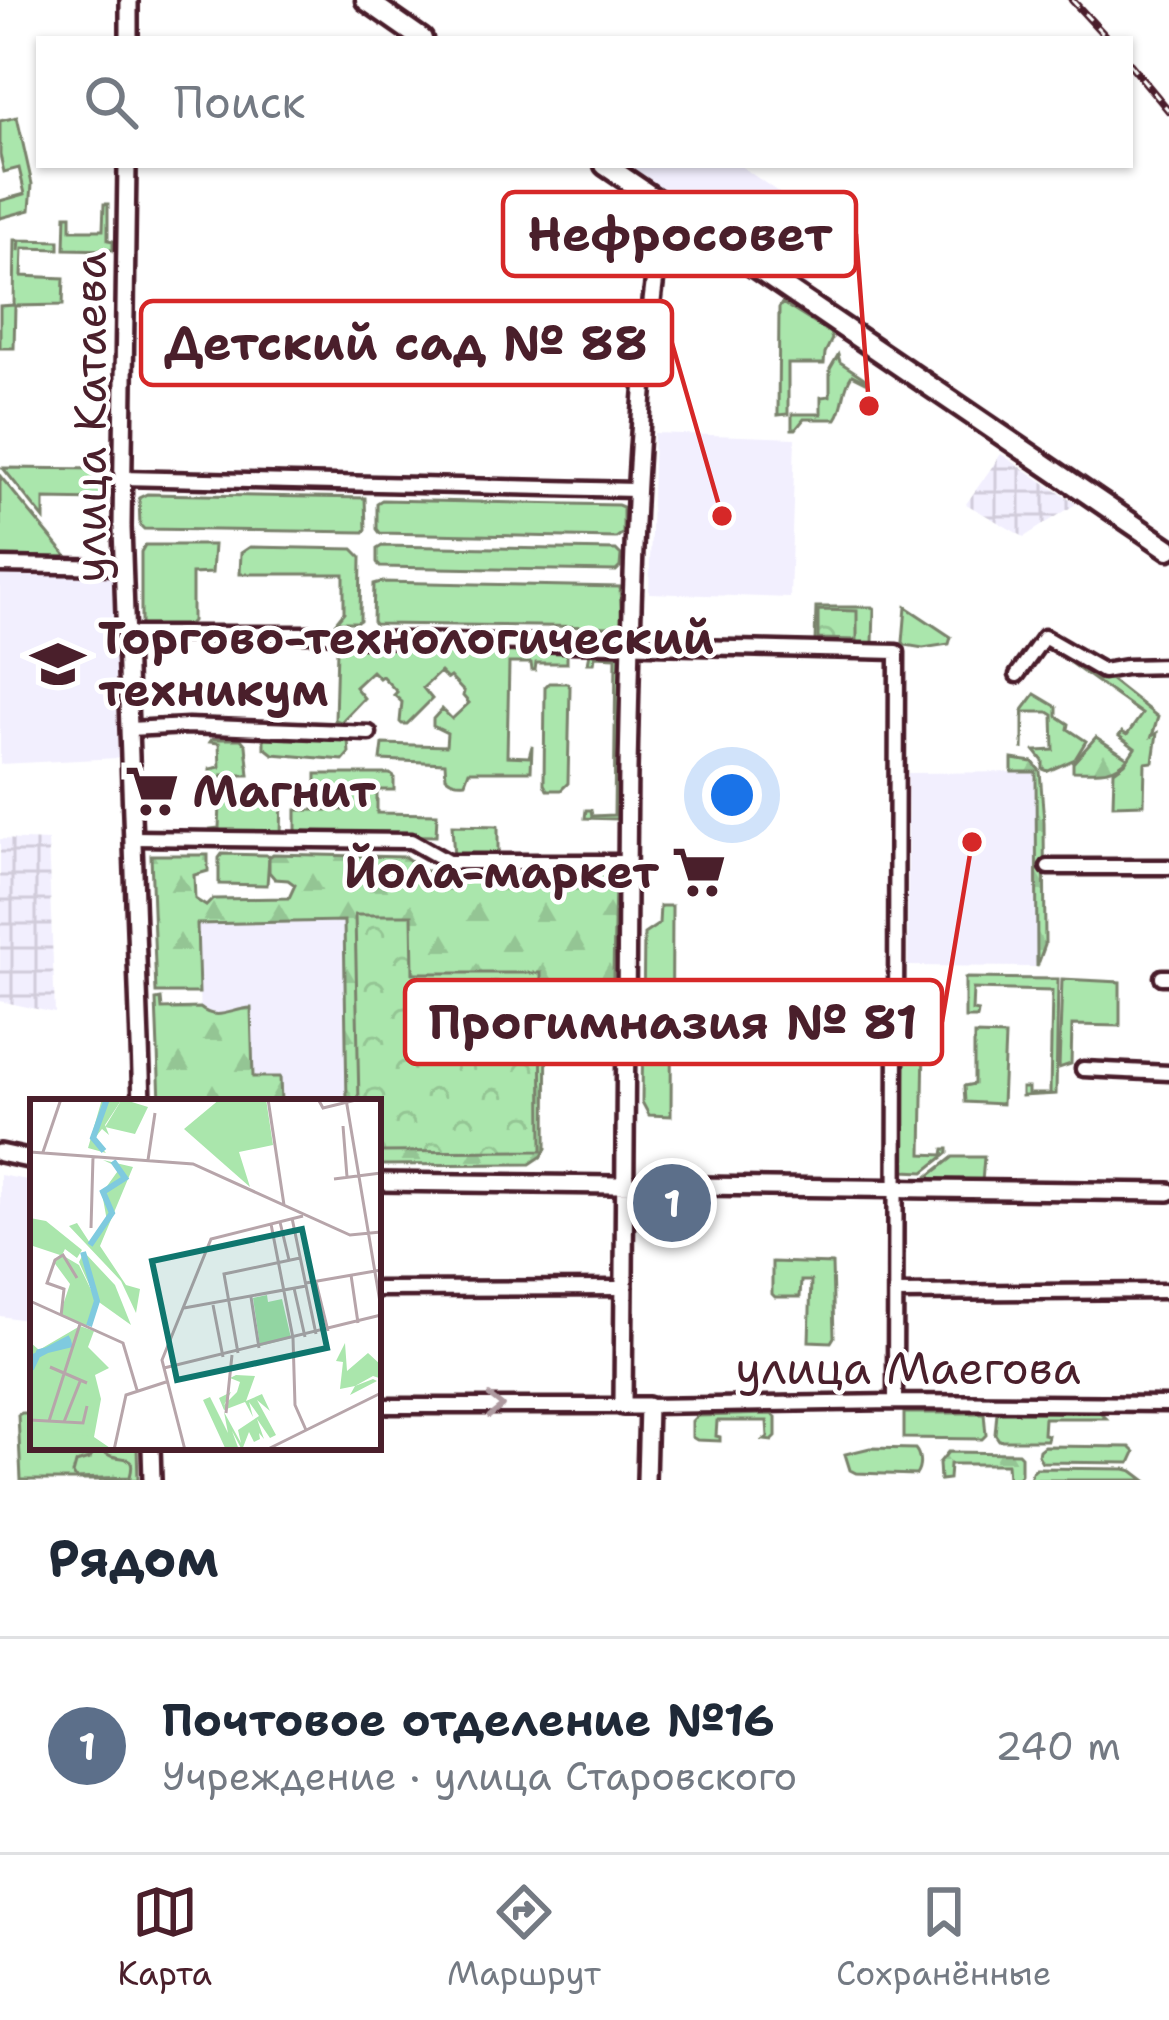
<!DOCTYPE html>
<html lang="ru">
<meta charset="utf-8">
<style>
body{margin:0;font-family:"Shantell Sans",sans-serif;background:#f6f6f7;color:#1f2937}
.you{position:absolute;left:732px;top:795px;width:42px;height:42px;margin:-30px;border:9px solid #fff;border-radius:50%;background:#1a73e8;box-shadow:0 0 0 18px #1a73e833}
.badge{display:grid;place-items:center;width:78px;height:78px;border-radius:50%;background:#4a1f2b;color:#fff;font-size:39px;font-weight:700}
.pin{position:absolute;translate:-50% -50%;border:6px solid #fff;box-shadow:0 3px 12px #0006}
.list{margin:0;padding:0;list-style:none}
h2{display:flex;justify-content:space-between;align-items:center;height:156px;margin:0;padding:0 48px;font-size:51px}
h2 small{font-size:39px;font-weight:400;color:#747a83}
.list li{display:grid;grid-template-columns:78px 1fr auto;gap:36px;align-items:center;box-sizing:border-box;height:216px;padding:0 48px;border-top:3px solid #e0e1e3}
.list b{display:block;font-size:45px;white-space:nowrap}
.list p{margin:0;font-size:39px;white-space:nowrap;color:#747a83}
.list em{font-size:39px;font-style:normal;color:#747a83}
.icon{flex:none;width:66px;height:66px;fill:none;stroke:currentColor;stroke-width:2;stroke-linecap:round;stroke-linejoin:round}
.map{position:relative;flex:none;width:1169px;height:1480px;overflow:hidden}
.search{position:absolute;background:#fff;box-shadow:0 3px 9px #0004;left:36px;right:36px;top:36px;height:132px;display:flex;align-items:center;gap:30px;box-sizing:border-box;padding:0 42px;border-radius:0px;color:#747a83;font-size:45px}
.sheet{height:372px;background:#fff}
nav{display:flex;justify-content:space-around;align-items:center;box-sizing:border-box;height:168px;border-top:3px solid #e0e1e3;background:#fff;font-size:33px;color:#747a83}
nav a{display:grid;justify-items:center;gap:6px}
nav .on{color:#4a1f2b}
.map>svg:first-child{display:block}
</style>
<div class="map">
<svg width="1169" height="1480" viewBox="0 0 1169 1480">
<defs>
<pattern id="industrial-grid" width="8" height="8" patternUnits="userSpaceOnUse" patternTransform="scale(3)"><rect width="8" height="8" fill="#f2effe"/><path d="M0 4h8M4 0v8" fill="none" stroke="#d1ccda"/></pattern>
<pattern id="forest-firs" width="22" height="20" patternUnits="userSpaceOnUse" patternTransform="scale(3)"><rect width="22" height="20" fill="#aae6ac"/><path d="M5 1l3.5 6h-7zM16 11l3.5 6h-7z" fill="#94c594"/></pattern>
<pattern id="park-crowns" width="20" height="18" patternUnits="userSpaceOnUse" patternTransform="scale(3)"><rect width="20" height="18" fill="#aae6ac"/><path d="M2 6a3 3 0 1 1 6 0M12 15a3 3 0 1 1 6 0" fill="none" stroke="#94c594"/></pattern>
</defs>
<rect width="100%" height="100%" fill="#fff"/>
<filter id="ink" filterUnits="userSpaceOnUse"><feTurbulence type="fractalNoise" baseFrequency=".00833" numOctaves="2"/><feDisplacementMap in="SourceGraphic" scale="24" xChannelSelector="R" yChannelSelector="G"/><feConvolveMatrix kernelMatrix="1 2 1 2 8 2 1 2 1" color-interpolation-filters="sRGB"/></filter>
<g filter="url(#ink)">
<path fill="#f2effe" d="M624 165H739L840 235 805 288Z
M654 433 795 438 790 598 649 593Z
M0 570H112L118 758 0 764Z
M1036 772 1037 967 908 966V773Z
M343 922 347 1102H246L201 1051 197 924Z
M0 1175 33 1181 32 1321 0 1316Z"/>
<path fill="url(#industrial-grid)" d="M1001 454 1076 504 1024 537 966 504Z
M0 839 48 841 55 1013 0 1001Z"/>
<path fill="#aae6ac" stroke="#7a826c" stroke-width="3" d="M17 117 32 184 30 210 0 218V201L25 194 19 168 4 172 0 155V121Z
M104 204H108V240L113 241V250L65 249 66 215H71V230H103Z
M15 240H19V251L20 240 59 241V249L23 248 22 276 64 278 63 305 15 306 14 348H0V306L14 305Z
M782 303 830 333 832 339 825 353 824 364H788V414L778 415 779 308Z
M838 355 840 362 867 380 866 382 852 375C841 391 846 404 836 419H804L796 429H792V414H821V397L830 396V369Z
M3 468 102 469V500L44 499V519Z
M0 476 68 558 0 556Z
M147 494 365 498 366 529 364 532 144 529 140 525 139 498Z
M382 500 618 505 623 507V533L616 538 380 533 377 529V503Z
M145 545H214L212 573 192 574V621L185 628H148L141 624V552Z
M382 546 616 550 621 555 620 567 616 571 380 567 377 562V549Z
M250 547 353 549 361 557 360 620 357 622H336L344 612V574H240L241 553Z
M381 582 620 587 622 624 619 627 375 624 373 621 374 584Z
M816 607H872L874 610 873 643 815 642Z
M906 607 951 637 949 644 923 648 905 645 903 642Z
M341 645 567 650V663H536L535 670H532L531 663H509L507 756 529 757 532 746 531 771H469L465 782C457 783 452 782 446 777L445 763 381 760 383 744 446 746 447 733 433 726V719L442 709 452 719 469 703 463 696 464 692 450 677 447 679 440 672 423 688 432 699 407 724H402L400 722 402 702 394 695 397 692 382 676 379 678 372 671 355 687 364 698 341 722 335 720 337 649Z
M1052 650H1057L1097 680 1110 679 1158 717 1152 736 1157 733 1153 762 1145 763 1144 804 1113 805 1114 771 1125 763 1135 748 1119 736 1122 732 1127 735 1142 714Z
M590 653 622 655 617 819 585 818 586 810H591L592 816 614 815 616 657 595 656 594 663H588Z
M549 683H567L570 687 568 783 561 790H547L544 784 545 687Z
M1035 694 1057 707V716L1069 724 1068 729 1086 741 1075 759 1048 771 1043 769V761L1035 751 1054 750 1053 715 1048 712H1024L1023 750V710Z
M264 737 348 740 349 753 343 760 273 754 264 747Z
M212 739H241L246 745 249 775H222V798L282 799 281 833 212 831 211 829 219 828 220 804 212 803 210 800V769L220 767 219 743 210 742Z
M316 774H390L394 777V790H377V813L437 814 436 836 300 834 296 830V810H343V789L316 788Z
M452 825 498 826V858H454Z
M222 854 266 855 269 857 267 885 219 884V858Z
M660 906H672L671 1116 649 1115 642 1102 644 934 659 924Z
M965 978 1058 979 1056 1094 1022 1096V1088H1028V1094H1050L1052 991 973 989 972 1011 978 1012 977 1018H965Z
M1062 979 1120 982V1026L1072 1025 1071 1064 1059 1068Z
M906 986 925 987 922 1154 943 1155 944 1149H948V1153L924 1172 903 1171Z
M974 1035 1005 1036 1002 1104 965 1102 964 1086 974 1084Z
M953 1157H984L982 1182 903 1181V1178L925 1179Z
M772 1262 832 1264 834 1337 831 1342 809 1341 811 1281H801L800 1297H775L772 1294Z
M1099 1411 1106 1418H1044L1043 1434 1048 1435 1047 1440H999L995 1434 997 1412Z
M22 1413H33V1447H80L82 1457 90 1455V1447H137L138 1480H21L18 1415Z
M904 1413H984L986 1435 982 1439 904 1438Z
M771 1414 776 1417V1437L772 1441 764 1440 768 1437 767 1421H717L716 1436 720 1437V1441L697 1440 692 1437V1421L697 1416Z
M1044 1446 1130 1447 1135 1452 1130 1463 1042 1462 1038 1455 1039 1450Z
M870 1448 915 1449C921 1456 921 1468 916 1475L856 1473 850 1470 845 1454Z
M1036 1468 1125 1469 1133 1471 1145 1480H1030L1032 1472Z"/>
<path fill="url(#forest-firs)" stroke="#7a826c" stroke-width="3" d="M1096 737 1128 758C1114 775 1094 771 1073 771V763Z
M1012 759 1033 762 1040 771 1044 822 1045 945 1037 967 1036 772H1012Z
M273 854 405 857 425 871H602L608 872 615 881 612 1021 582 1020V1010L547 1009 546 1149 542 1156 530 1164 378 1165V1102H347L344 921 197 924 199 993H156L151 855H208V871L194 875 195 899 206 906 213 899 289 898 295 885 288 880 275 879 269 872V857Z
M161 999 162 1009 200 1008C217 1022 232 1009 251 1008L253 1077H280L281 1102H160L156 1000Z
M98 1449C103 1451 106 1454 111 1456 126 1460 136 1454 130 1477L76 1479 73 1474 76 1463 89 1459 94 1450Z
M948 1452 1018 1453 1021 1456V1474L1018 1478 1008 1479 1007 1464H950L949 1479 940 1480 939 1463Z"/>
<path fill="url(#park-crowns)" stroke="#7a826c" stroke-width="3" d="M818 610 857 611V640L818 639Z
M355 915H412L413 973H541L542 1151 378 1152V1102H359Z"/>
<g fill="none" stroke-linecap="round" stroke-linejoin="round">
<defs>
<path id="minor" d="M122 478 635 490
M0 565 124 567
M125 632 135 634H324L367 639 897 652 895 1402
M1017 675 1044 637 1103 671 1126 667 1169 666
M129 729 188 726 369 733
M132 838 411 841 448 862H627
M1048 867H1169
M1162 977H1169
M1083 1069 1169 1073
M378 1289 623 1288
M896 1293 1169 1291
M378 1406H623
M648 1406 895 1402 1169 1404"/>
<path id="tertiary" d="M129 39V0
M127 165 122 527 142 1102
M0 1153 33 1160
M378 1182 1169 1192
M151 1447 152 1480
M646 1480 648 1406H623C624 1193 625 981 628 769 632 580 635 393 665 207"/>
<path id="secondary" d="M366 0 422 39
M605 165 1169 549"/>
</defs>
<use href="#minor" stroke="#4a1f2b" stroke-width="21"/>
<use href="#tertiary" stroke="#4a1f2b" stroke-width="24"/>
<use href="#secondary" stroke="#4a1f2b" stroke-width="27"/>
<use href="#minor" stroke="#fff" stroke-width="12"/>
<use href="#tertiary" stroke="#fff" stroke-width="15"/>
<use href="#secondary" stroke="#fff" stroke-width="18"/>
<defs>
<path id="rail" d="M1072 0 1108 39
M1130 64 1169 111"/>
</defs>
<use href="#rail" stroke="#4a1f2b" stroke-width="8"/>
<use href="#rail" stroke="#fff" stroke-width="3" stroke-dasharray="9" stroke-linecap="butt"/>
</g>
<defs><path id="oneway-chevron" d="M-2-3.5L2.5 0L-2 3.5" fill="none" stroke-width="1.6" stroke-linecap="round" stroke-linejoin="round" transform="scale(3)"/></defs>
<use stroke="#ae9aa0" href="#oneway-chevron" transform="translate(495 1406)"/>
</g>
<defs>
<symbol id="university-bare" viewBox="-9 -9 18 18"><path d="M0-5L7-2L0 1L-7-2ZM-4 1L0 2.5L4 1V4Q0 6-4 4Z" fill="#4a1f2b" stroke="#fff" stroke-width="2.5" paint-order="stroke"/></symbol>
<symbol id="supermarket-bare" viewBox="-9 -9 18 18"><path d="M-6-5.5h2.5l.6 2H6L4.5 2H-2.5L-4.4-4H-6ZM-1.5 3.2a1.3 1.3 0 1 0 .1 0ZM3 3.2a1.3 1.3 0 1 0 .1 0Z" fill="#4a1f2b" stroke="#fff" stroke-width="2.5" paint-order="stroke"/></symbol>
</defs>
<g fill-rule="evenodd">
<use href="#university-bare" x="20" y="626" width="76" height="76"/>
<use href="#supermarket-bare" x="114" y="753" width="76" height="76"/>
<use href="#supermarket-bare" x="661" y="834" width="76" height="76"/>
</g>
<g text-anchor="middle" stroke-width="9" stroke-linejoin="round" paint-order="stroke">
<g font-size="45" fill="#4a1f2b" stroke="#fff">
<text transform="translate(90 417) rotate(-90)" y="16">улица Катаева</text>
<text x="908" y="1384">улица Маегова</text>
</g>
<g font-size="45" font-weight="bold" fill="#4a1f2b" stroke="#fff" text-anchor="start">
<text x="98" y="654">Торгово-технологический<tspan x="98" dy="52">техникум</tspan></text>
<text x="192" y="807">Магнит</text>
<text x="659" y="888" text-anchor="end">Йола-маркет</text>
</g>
</g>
<g transform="translate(30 1099)">
<rect width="351" height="351" fill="#fff"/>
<path d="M92 0 118 8 105 35 75 28ZM50 227 64 232 58 248 79 269 65 276 71 300 64 338 51 341 0 327V243L9 251ZM315 244 317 272 338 254 351 266 349 279 343 277 325 287 343 280 347 282 320 296 325 287 310 290 313 263 306 262ZM206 276 225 277 216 302 232 295 240 312 227 301 246 336 240 339 227 320 234 340 229 334 230 340 224 343 219 333 212 351 202 332 209 351H196L173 301 180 298 198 334 194 313 211 344 208 331 229 317 219 303 223 318 215 303 194 311 189 299 201 293 194 306 207 293 210 283 200 279Z" fill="#aae6ac"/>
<path d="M72 0H92L75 26 79 36 72 30 64 40 76 54 58 49ZM190 0H236L243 46 209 53 220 88 154 30ZM73 61 103 68 70 147 96 186 110 190 106 214 91 182 39 127 47 124 60 144 77 122 72 94 90 69ZM54 153 85 186 101 226 66 201 49 163ZM237 196 238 203 252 200 261 239 230 247 223 199ZM0 327 64 338 83 351H0Z" fill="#aae6ac"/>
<path d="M0 119 16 122 52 151 47 159 35 150 32 156 49 166 66 201 57 227 30 215 40 185 23 162 30 156 0 146Z" fill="#aae6ac"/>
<path fill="none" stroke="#7fcadf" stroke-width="6" d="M74 52 63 39 77 0M60 146 82 114 73 93 95 79 83 62M53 153 67 202 59 227M0 260 40 239M1 270 9 253 42 245"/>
<path fill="none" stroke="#b7a5aa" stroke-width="3" d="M238 0 254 106M288 0 293 9 330 0M316 0 351 209M313 27 317 78M0 53 163 65 320 136 351 133M13 53 31 0M118 61 125 14M304 80 351 74M262 119 286 235M250 123 259 161M241 125 263 239 265 306 276 331M61 129 63 58M321 176 328 224M286 183 298 232M276 184 351 171M264 189 275 238M221 198 229 249M0 202 93 244 107 291M183 206 193 258M154 209 276 187M31 217 34 190 17 184 25 161 33 156 47 179M208 254 194 175 270 159M20 268 57 284M134 269 351 216M196 314 202 256M0 321 53 324 57 307M19 322 50 225M34 323 51 280M84 351 96 296 136 283M155 351 132 261 181 140 273 117M236 351 351 294"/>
<path fill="#0f766e" fill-opacity="0.15" stroke="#0f766e" stroke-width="6" d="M272 130 297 249 147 281 122 162Z"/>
<rect width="351" height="351" fill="none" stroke="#4a1f2b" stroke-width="6"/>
</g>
<path fill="none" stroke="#d62828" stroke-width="4.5" d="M869 406L856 234M722 516L672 343M972 842L942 1022"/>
<g fill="#d62828" stroke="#fff" stroke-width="4.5">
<circle cx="869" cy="406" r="12"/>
<circle cx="722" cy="516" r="12"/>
<circle cx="972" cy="842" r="12"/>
</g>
<g fill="#fff" stroke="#d62828" stroke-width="4.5">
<rect x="503" y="192" width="353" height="84" rx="12"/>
<rect x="141" y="301" width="531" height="84" rx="12"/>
<rect x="405" y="980" width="537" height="84" rx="12"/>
</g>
<g font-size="48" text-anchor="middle" font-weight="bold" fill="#4a1f2b">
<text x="680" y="251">Нефросовет</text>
<text x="406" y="360">Детский сад № 88</text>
<text x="673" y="1039">Прогимназия № 81</text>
</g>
</svg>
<div class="you"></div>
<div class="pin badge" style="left:672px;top:1203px;background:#5c6f8a">1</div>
<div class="search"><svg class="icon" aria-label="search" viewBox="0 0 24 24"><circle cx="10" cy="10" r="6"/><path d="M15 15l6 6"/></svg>Поиск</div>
</div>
<section class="sheet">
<h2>Рядом<small></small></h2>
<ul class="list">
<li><span class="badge" style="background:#5c6f8a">1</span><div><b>Почтовое отделение №16</b><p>Учреждение · улица Старовского</p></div><em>240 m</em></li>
</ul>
</section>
<nav>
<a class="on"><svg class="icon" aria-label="map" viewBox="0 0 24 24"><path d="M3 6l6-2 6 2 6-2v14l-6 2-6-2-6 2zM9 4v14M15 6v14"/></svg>Карта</a>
<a><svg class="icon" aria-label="directions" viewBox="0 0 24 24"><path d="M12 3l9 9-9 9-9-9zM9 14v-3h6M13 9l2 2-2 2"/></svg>Маршрут</a>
<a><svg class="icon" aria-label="saved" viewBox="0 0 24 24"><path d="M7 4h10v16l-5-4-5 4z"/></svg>Сохранённые</a>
</nav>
